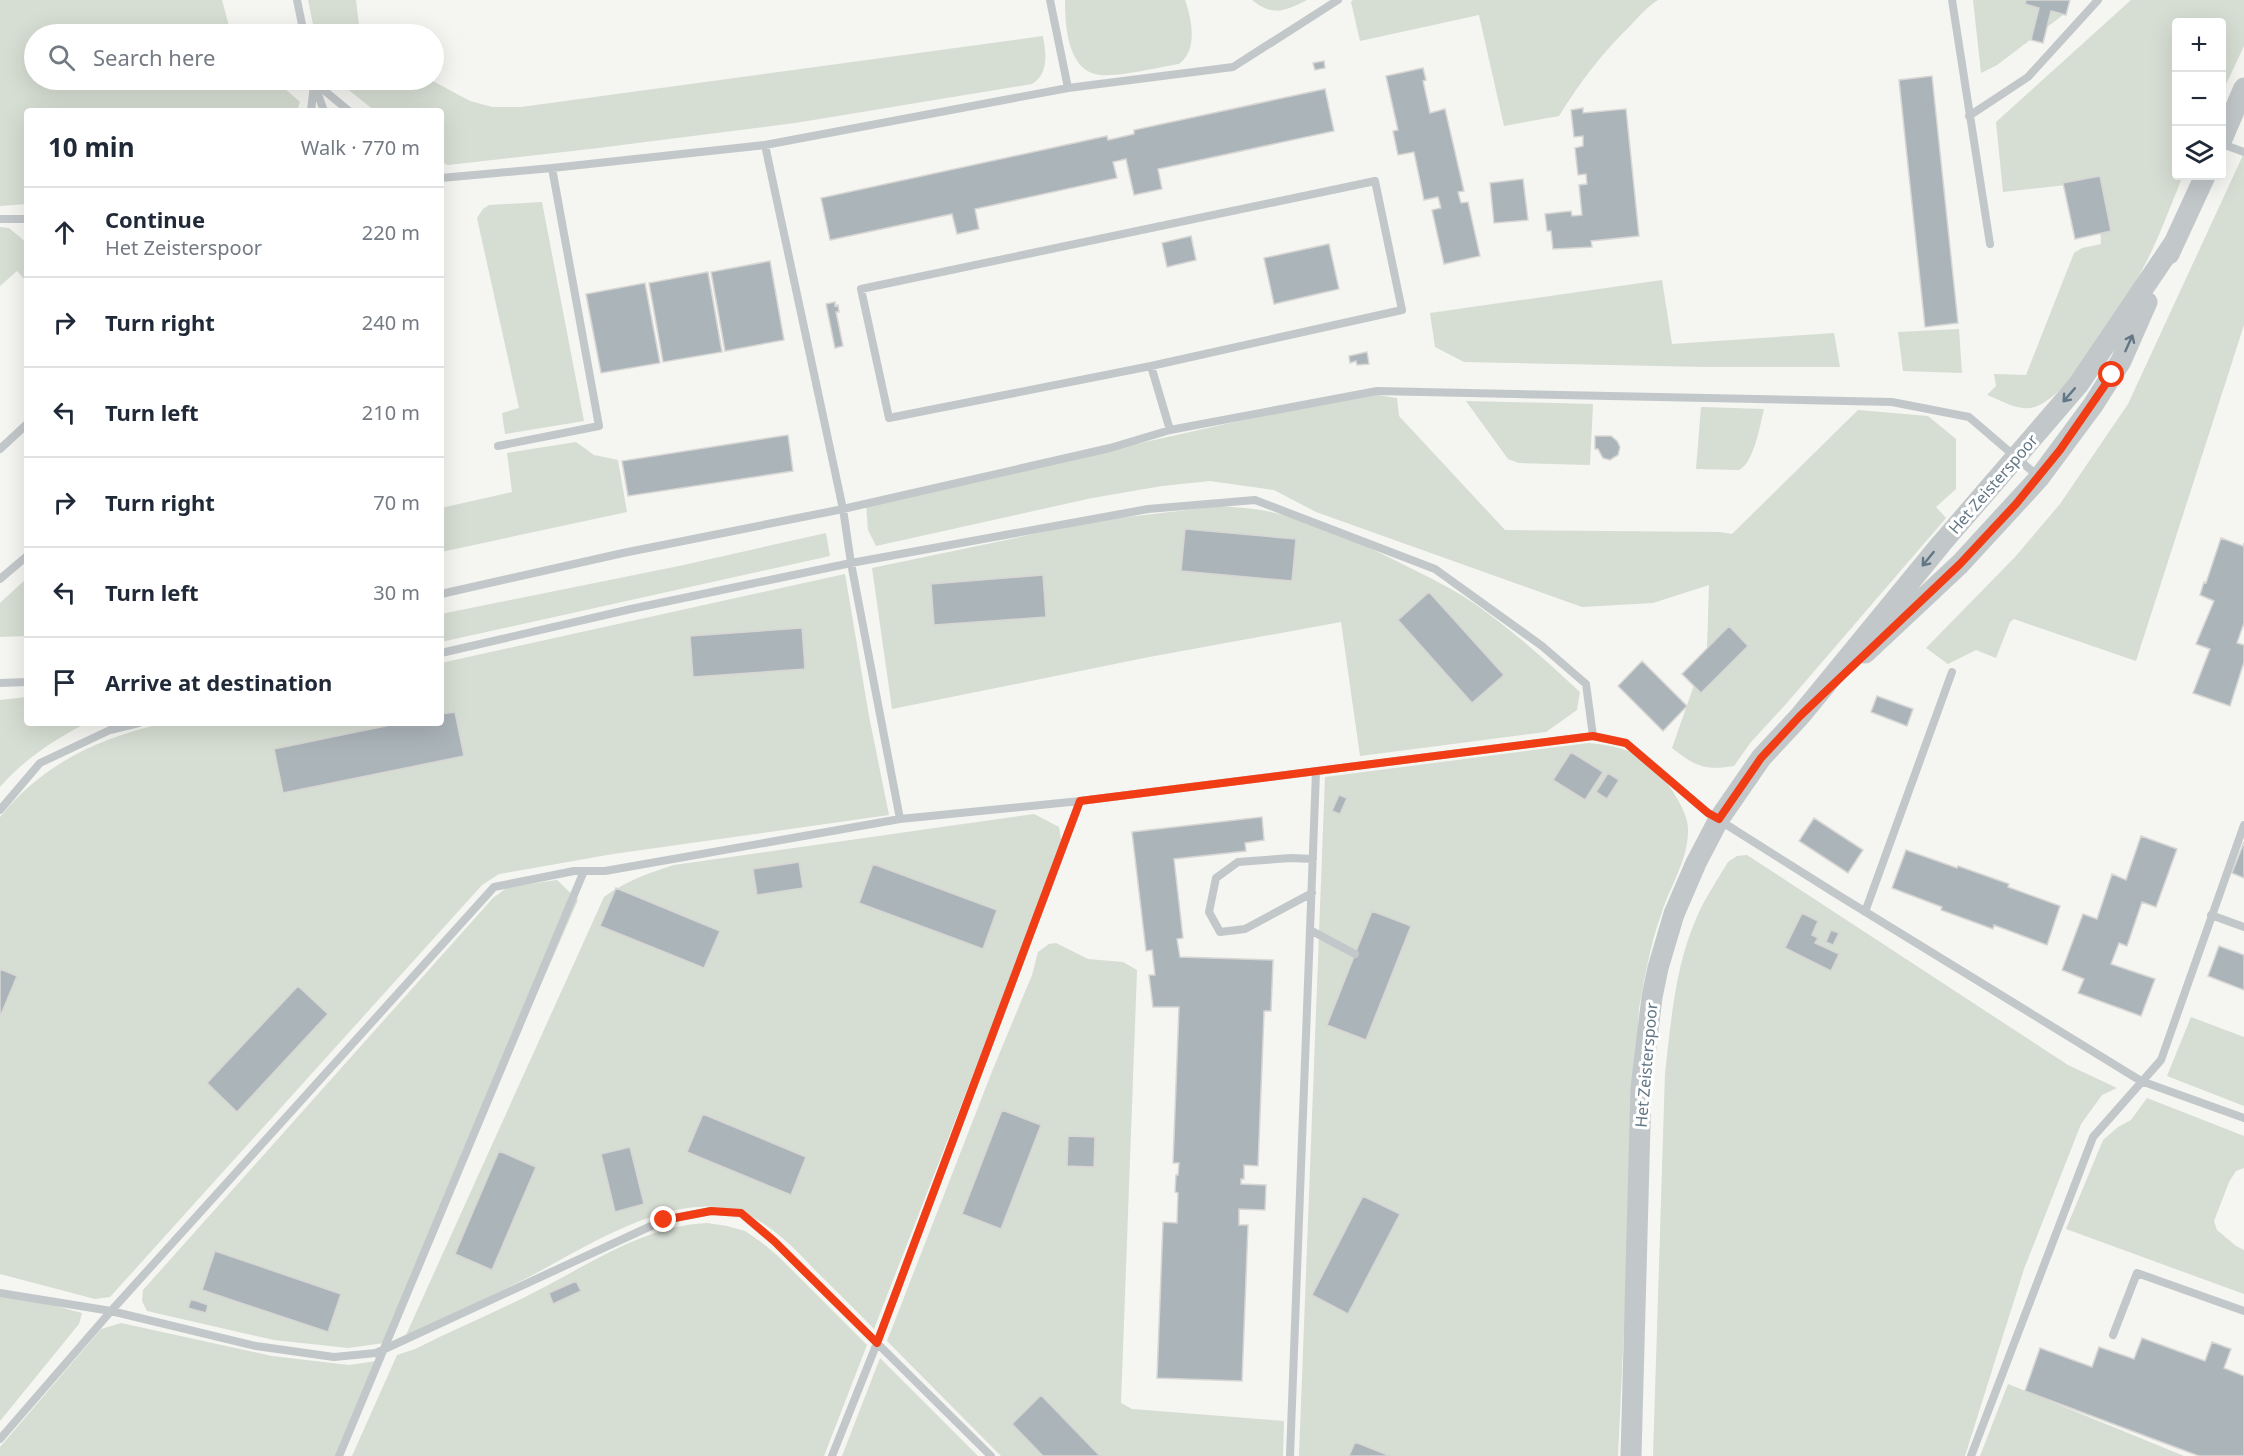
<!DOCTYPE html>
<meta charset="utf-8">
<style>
body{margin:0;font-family:"Noto Sans",sans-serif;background:#f2f2f3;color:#1f2937}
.controls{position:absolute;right:18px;top:18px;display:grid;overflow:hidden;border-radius:6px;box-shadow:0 6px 24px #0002}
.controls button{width:54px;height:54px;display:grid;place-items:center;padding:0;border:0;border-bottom:2px solid #e0e1e3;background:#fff;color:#1f2937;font:30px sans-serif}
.stop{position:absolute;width:18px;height:18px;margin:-14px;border:4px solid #f13d16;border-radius:50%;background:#fff}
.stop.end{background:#f13d16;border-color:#fff;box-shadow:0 2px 6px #0008}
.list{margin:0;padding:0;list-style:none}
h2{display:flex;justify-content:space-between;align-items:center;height:78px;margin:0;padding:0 24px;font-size:26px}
h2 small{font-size:20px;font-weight:400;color:#747a83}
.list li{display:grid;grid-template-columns:39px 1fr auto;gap:18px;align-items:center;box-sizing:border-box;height:90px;padding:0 24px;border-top:2px solid #e0e1e3}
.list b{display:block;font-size:22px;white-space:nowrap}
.list p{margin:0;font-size:20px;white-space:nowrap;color:#747a83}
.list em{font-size:20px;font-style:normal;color:#747a83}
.icon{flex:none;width:33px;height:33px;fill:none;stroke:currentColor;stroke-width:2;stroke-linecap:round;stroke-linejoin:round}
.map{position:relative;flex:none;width:2244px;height:1456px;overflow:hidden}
.search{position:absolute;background:#fff;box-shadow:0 6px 24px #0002;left:24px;top:24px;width:420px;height:66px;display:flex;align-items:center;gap:15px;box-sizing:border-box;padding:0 21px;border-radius:33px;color:#747a83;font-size:22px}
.panel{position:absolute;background:#fff;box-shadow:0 6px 24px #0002;left:24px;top:108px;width:420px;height:618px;border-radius:6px}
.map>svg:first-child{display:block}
</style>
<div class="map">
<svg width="2244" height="1456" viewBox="0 0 2244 1456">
<rect width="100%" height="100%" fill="#f5f5f1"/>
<path fill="#d6ddd2" d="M0 0H222L231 34H34V80H275L300 102 297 111H27V204L0 206Z
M308 0H356L360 34H315Z
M1065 0H1185C1192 20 1198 50 1179 64 1157 67 1115 79 1095 74 1067 67 1065 23 1065 0Z
M1252 0H1307C1285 11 1273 17 1252 0Z
M1353 0H1658C1648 6 1639 16 1631 25 1603 52 1579 83 1559 116L1504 126 1479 15 1360 41 1351 2Z
M1973 0H2066L2063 15 1997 65 1981 73Z
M2131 0H2244V46L2222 93V22H2176V176H2183C2170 206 2159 239 2143 268 2127 300 2067 404 2030 408 2015 410 2001 400 1987 395L1996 386 1994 374 2026 375 2074 253 2082 248 2101 244 2098 185 2094 182 2003 192 1996 122Z
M1043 36C1046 54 1049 74 1032 84L795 123 590 149 448 165 441 162V111H375L336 80H431L470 101 492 107H521Z
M2244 153V325L2136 661 2014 619 2010 622 1996 658 1976 650 1948 664 1926 648 2016 556 2060 504 2128 404Z
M542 202 584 421 505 434 502 413 519 408 477 218 483 209 489 205Z
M0 227 9 228 27 243 26 281 17 271 0 286Z
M1662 280 1672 344 1834 333 1840 367H1707L1464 362 1435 347 1430 313Z
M1959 329 1962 373 1903 371 1898 332Z
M1377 395 1397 398 1399 416 1505 530 1720 532 1732 534 1858 410 1928 416 1956 439V489L1936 507 1946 518 1786 704 1751 742 1734 766C1705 771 1695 766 1672 748L1707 648 1709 585 1653 603 1582 607 1316 512 1274 490 1210 481 1162 486 1092 498 876 546 868 530 866 504 1343 398Z
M1466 401 1593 404 1590 465 1519 463 1508 459Z
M1701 407 1764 409C1760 425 1754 463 1739 470L1696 469Z
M576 442 594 455 618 460 627 512 441 552V508L512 492 507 453Z
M1222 506C1238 508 1255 508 1271 512 1312 521 1349 537 1386 556 1416 571 1447 585 1475 604 1512 630 1547 661 1580 692L1577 710 1546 732 1360 756 1341 622 1149 657 892 709 872 568 1101 520Z
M826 533 830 556 441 642V614L679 566Z
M845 574 869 716 889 815 613 854 499 874 482 885 110 1297 95 1299 0 1274V817C44 763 98 738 165 723H441V663Z
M27 578V636L0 637V603Z
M27 697V723H87C56 738 22 761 0 787V700Z
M1589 743C1605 745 1623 747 1637 755 1657 766 1687 805 1688 828 1689 859 1670 886 1661 915 1650 945 1645 977 1639 1008L1618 1456H1299L1325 777Z
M1034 814 1059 827 1062 846 874 1329C855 1309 835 1290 816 1271 797 1251 778 1231 754 1218 683 1179 583 1250 521 1281 483 1300 444 1317 406 1335L604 897C626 881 648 873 674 865Z
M1747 855 2068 1065 2117 1088 2102 1095 2081 1124 2024 1269 1965 1456H1653L1665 1073C1671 1022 1675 967 1696 919 1704 899 1717 881 1728 862L1737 856Z
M557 880 578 900 384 1343 348 1348 274 1340 147 1311 142 1301 143 1290 493 898 508 887Z
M1056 943 1088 959 1123 962 1137 970 1121 1403 1132 1409 1284 1421 1283 1456H1001L887 1341 993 1069 1032 975 1038 952 1049 944Z
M2191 1017 2244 1037V1106L2167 1076Z
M2147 1098 2244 1136V1168L2236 1171 2229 1182 2214 1221 2217 1230 2236 1246 2244 1250V1294L2066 1229 2103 1140 2118 1127 2131 1120Z
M707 1223 727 1226 745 1231 761 1242 778 1256 867 1345 824 1456H352L397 1355 415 1349C453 1330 493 1313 531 1294 587 1266 643 1226 707 1223Z
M0 1291 82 1313 79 1324 0 1421Z
M121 1323 272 1356 349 1365 376 1361 335 1456H0V1447L101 1329Z
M880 1358 978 1456H842Z
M2008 1384 2028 1392 2184 1456H1980Z"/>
<path fill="#abb4b9" stroke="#d7d6d4" stroke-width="1.5" d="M2026 0H2070L2066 15 2051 11 2043 43 2031 40 2039 8 2025 4Z
M1324 61 1325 68 1315 70 1313 63Z
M1423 68 1426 80 1423 81 1430 113 1445 109 1464 191 1458 192 1461 203 1468 202 1480 256 1444 264 1432 210 1441 208 1438 197 1424 200 1414 152 1398 155 1393 131 1398 130 1386 76Z
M1932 76 1958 323 1925 327 1899 80Z
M1325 89 1334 131 1158 169 1162 189 1134 195 1126 159 1113 162 1117 178 975 209 979 229 957 234 952 214 830 240 821 198 1107 136 1108 140 1130 135 1134 134V130Z
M1583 108V113L1626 109 1639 236 1591 241 1592 247 1553 249 1551 231H1547L1545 214 1571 211 1572 216 1582 215 1579 185 1587 184 1586 174 1578 175 1575 148 1583 146V136L1574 137 1571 110Z
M2100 176 2111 231 2075 239 2063 183Z
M1523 179 1528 220 1494 223 1490 183Z
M1191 236 1196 260 1167 267 1162 243Z
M1329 244 1339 289 1274 304 1264 258Z
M770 261 784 340 725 351 711 272Z
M708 272 722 352 663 362 649 283Z
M645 283 660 363 601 373 586 294Z
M835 302V306L838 305 839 312H836L843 346 835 348 826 304Z
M1367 352 1369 364 1357 365 1356 361 1350 363 1349 356Z
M788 435 793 471 628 496 622 461Z
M1595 436H1611L1617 441 1620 447 1618 455 1610 460 1603 458 1598 449H1595Z
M1185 529 1296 539 1292 581 1181 571Z
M2221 538 2243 546 2244 543V623L2237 643 2244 645V662L2230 706 2193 693 2210 649 2196 644 2214 601 2200 595 2204 582 2206 583Z
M1043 575 1046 617 934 625 931 584Z
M1429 592 1504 675 1472 703 1398 620Z
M1729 626 1748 646 1701 693 1682 674Z
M802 628 805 669 693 677 690 636Z
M1642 661 1687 706 1663 731 1618 686Z
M1877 696 1913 709 1907 726 1871 712Z
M455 712 464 756 283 793 274 749 400 723H441V714Z
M1571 752 1603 772 1585 800 1553 780Z
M1608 773 1619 780 1607 799 1596 792Z
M1339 795 1347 798 1340 814 1332 811Z
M1262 817 1264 840 1245 843 1246 851 1174 859 1183 938 1177 939 1180 957 1273 960 1271 1011H1264V1013L1258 1166 1244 1165V1179H1241V1184L1266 1185 1265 1210 1239 1209V1225H1248L1242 1381 1157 1378 1163 1222 1177 1223 1178 1193 1175 1192 1176 1175H1178L1179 1163H1173L1179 1007H1153L1149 975H1155L1152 950 1146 951 1132 832Z
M1814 818 1863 850 1848 873 1799 841Z
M2141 836 2177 849 2156 907 2142 902 2127 946 2119 943 2111 964 2155 979 2141 1016 2078 993 2084 979 2062 970 2083 914 2097 919 2112 874 2126 880Z
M2244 842V878L2232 873Z
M1906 850 1957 868 1958 866 2009 884 2008 887 2060 906 2047 945 1994 925 1993 929 1941 910 1942 907 1892 888Z
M799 862 803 888 757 895 753 869Z
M873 864 997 910 983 949 859 903Z
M616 888 720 931 704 968 600 926Z
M1372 911 1411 926 1366 1040 1327 1025Z
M1802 913 1818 921 1812 935 1818 938 1815 943 1839 954 1831 971 1785 948Z
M1831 930 1839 933 1833 945 1826 942Z
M2219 946 2244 955V990L2208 976Z
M0 969 17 976 0 1017Z
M298 986 328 1014 237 1112 207 1083Z
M1002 1110 1041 1125 1001 1229 962 1214Z
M703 1114 806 1157 791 1195 687 1152Z
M1068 1136 1095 1137 1094 1167 1067 1166Z
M630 1147 644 1204 615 1212 601 1154Z
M499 1151 536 1167 492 1270 455 1254Z
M1363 1196 1400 1214 1348 1314 1312 1295Z
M215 1251 341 1294 328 1332 202 1290Z
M576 1281 581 1291 553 1304 549 1293Z
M191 1299 208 1305 206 1313 188 1308Z
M2142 1338 2205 1361 2212 1342 2231 1349 2224 1368 2244 1376V1456H2199L2025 1391 2040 1348 2092 1367 2099 1347 2134 1359Z
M1041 1395 1100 1456H1043L1012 1424Z
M1355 1442 1390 1456H1349Z"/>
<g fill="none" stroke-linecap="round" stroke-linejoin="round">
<path stroke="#c2c7ca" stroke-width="8" d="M297 0 304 34
M1050 0 1068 88
M1952 0 1990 244
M314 82 349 111
M314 83 324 111
M311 111 314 85
M1969 116 2028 77 2098 0
M2222 144 2244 152
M765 145 843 509 851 563 900 819
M441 178 552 168 765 145 1068 88 1233 67 1338 0
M1375 181 1402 310 1151 366 889 418 861 289Z
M0 219H27
M1151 366 1170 430
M498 446 599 426 552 168
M0 449 27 424
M0 579 27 556
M441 594 623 553 843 509 1110 448 1170 430 1377 391 1892 402 1969 417 2039 477
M441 653 631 609 851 563 1148 509 1255 500 1435 569 1542 646 1586 684 1593 736
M0 683 27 682
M0 810 40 763 110 730 139 723
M1312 893 1245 929 1220 932 1209 912 1216 878 1238 862 1291 858 1313 859
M1865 912 1952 672
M2211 915 2244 927
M1310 930 1355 954
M0 1293 111 1311 494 887 574 871H605L900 819 1080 801 1593 736 1626 743 1708 813 1838 895 2141 1081 2244 1118
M2113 1335 2137 1273 2244 1311
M0 1439 111 1311 256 1346 334 1357 376 1353 664 1220 711 1211 741 1213 774 1241 991 1456
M339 1456 584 871
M832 1456 877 1343 1080 801
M1290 1456 1316 772
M1971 1456 2093 1137 2161 1060 2244 825"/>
<path stroke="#c2c7ca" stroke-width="21" d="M2222 139 2244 88
M2169 254 2205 176
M1865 653 1960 564 2039 478 2093 405 2121 361 2147 302
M1631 1456 1641 1088 1652 997 1658 968 1674 914 1696 863 1719 819 1761 758 1800 716 1941 544 2078 385 2174 243"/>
</g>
<defs><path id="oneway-shaft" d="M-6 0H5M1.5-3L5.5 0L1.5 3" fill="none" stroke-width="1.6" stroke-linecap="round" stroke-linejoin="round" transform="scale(1.5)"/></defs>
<g stroke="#627785">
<use href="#oneway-shaft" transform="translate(2129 343) rotate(-66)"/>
<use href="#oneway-shaft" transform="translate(2069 395) rotate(131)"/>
<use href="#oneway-shaft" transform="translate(1928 559) rotate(129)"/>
</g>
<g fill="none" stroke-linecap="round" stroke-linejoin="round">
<path stroke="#f13d16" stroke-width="8" d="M664 1220 711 1211 741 1213 774 1241 877 1343 1080 801 1593 736 1626 743 1708 813 1719 819 1761 758 1800 716 1960 564 2016 504 2060 450 2112 375"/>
</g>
<g text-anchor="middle" stroke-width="6" stroke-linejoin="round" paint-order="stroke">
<g font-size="16" fill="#627785" stroke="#fff">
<text transform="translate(1993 484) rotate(-49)" y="6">Het Zeisterspoor</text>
<text transform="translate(1646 1065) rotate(-85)" y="6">Het Zeisterspoor</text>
</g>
</g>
</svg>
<div class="controls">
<button>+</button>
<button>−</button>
<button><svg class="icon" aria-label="layers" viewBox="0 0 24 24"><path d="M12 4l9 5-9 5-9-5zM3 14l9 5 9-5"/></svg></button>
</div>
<div class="stop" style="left:2112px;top:375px"></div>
<div class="stop end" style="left:664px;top:1220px"></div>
<div class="search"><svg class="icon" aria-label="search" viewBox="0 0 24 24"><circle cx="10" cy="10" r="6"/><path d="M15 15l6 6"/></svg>Search here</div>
<section class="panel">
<h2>10 min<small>Walk · 770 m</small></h2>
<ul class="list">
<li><svg class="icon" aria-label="ahead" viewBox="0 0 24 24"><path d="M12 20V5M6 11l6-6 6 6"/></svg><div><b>Continue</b><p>Het Zeisterspoor</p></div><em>220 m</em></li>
<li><svg class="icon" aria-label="right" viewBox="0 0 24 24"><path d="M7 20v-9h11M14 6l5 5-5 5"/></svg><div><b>Turn right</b></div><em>240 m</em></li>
<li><svg class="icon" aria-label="left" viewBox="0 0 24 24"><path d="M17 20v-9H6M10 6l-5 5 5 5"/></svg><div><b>Turn left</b></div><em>210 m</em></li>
<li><svg class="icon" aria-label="right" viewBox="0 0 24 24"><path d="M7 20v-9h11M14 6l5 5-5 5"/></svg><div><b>Turn right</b></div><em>70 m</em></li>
<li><svg class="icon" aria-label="left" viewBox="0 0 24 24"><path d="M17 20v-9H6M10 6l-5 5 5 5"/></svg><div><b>Turn left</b></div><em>30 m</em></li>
<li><svg class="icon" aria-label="arrive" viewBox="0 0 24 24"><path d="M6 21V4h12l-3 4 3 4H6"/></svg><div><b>Arrive at destination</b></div></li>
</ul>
</section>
</div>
